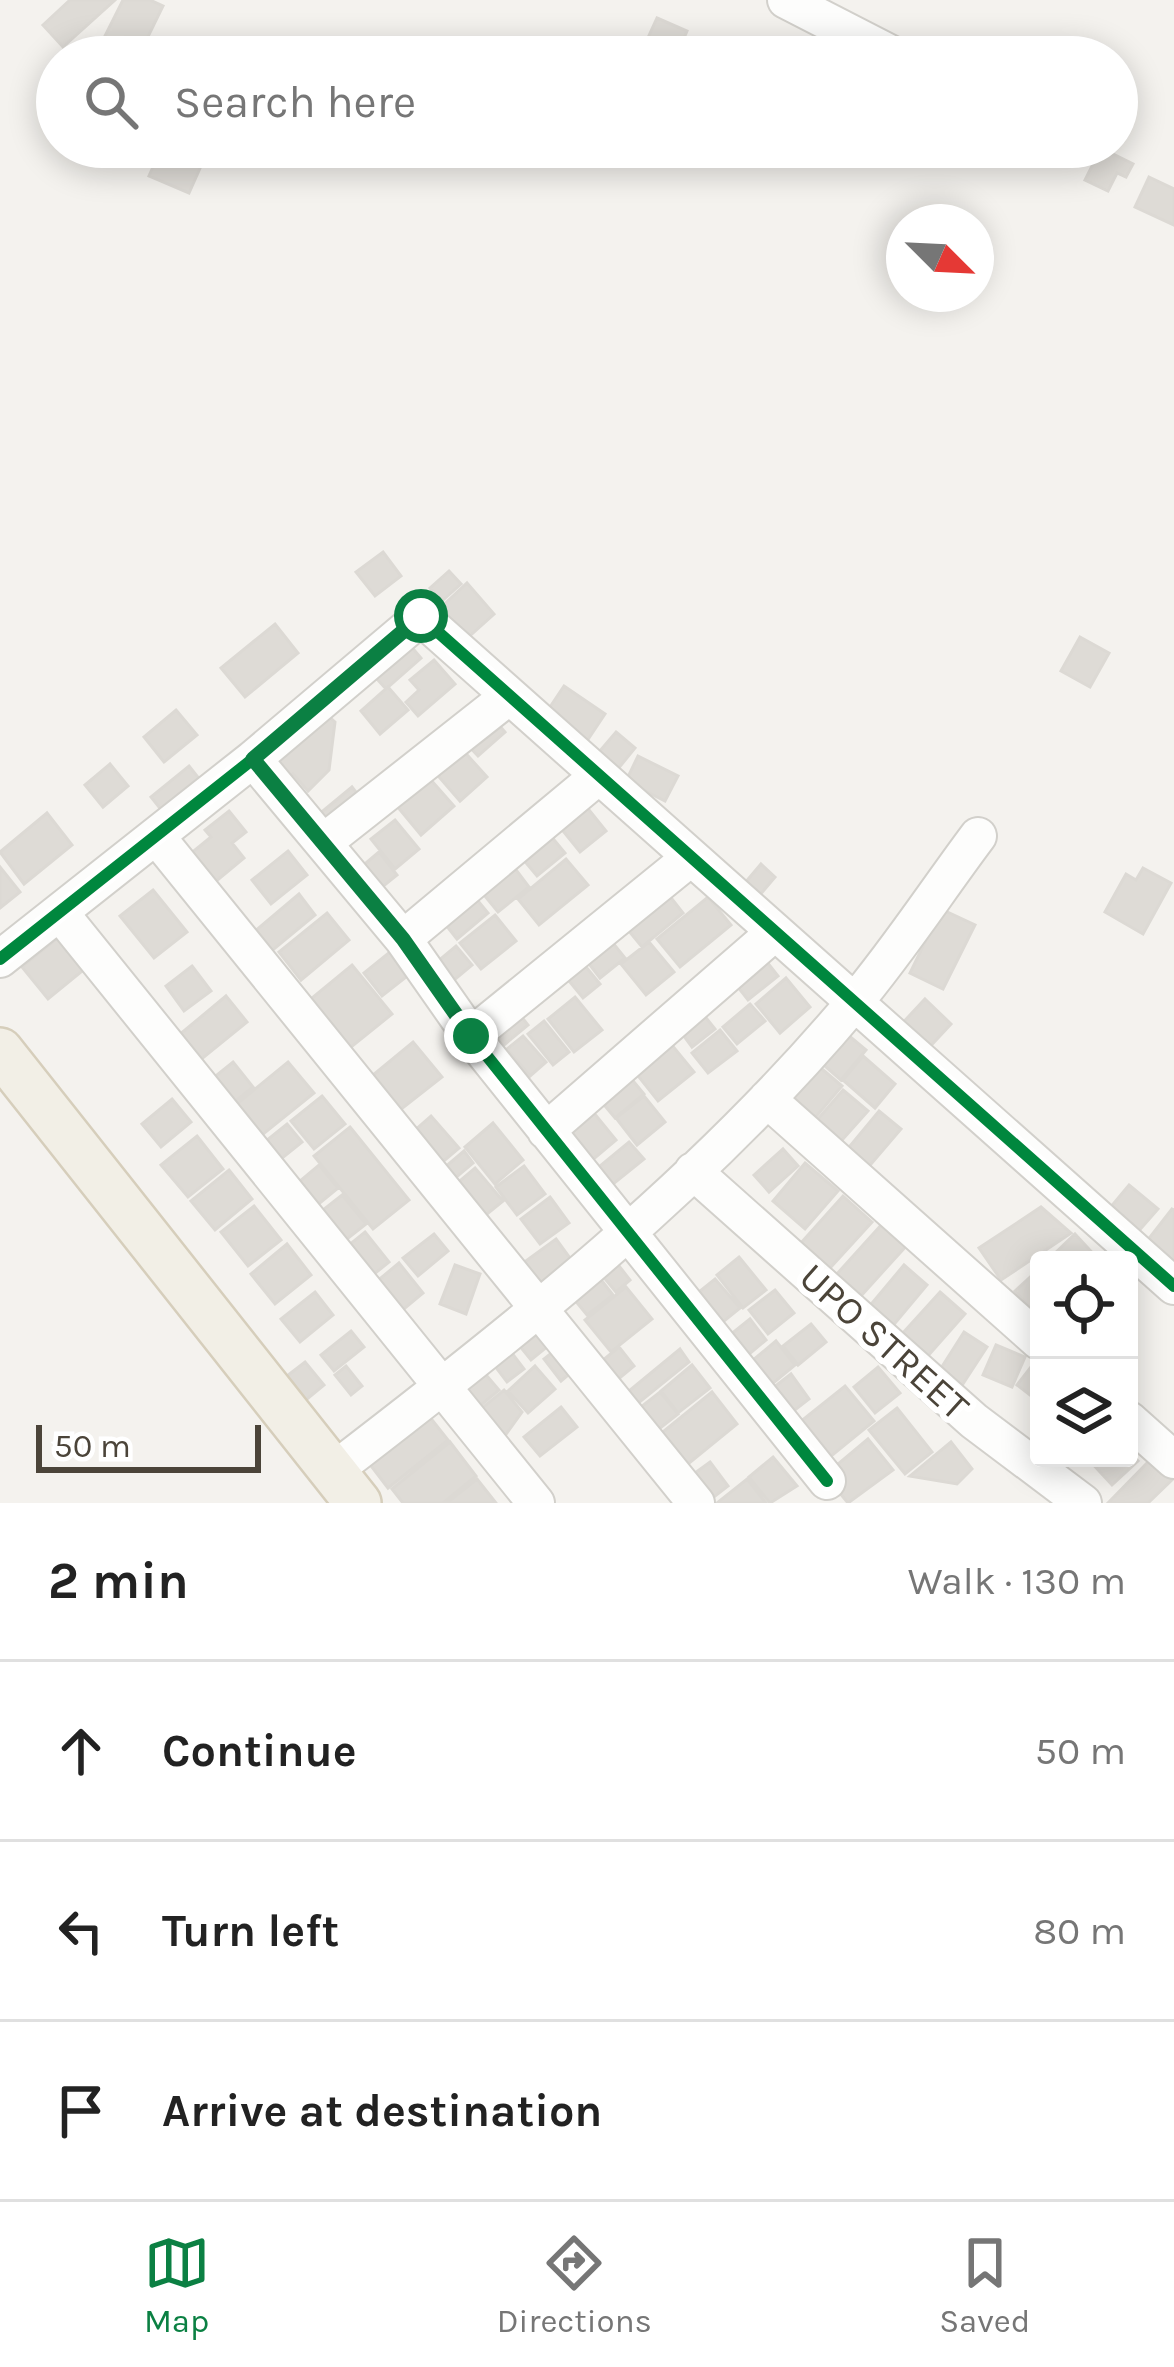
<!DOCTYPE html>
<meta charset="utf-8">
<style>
body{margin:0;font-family:Karla,sans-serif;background:#f6f6f6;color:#222}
.controls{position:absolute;right:36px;bottom:36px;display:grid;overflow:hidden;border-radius:12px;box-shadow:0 6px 30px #0003}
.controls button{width:108px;height:108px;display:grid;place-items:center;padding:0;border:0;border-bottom:3px solid #e0e0e0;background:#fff;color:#222;font:60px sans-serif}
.compass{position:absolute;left:886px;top:204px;width:108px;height:108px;border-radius:50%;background:#fff;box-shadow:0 6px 30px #0003;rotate:114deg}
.scale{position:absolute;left:36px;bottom:30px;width:225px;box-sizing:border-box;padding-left:12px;border:6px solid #4b4439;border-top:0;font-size:33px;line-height:42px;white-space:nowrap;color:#4b4439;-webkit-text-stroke:9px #fff;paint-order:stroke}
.stop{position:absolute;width:36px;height:36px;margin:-27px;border:9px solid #0b8043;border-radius:50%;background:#fff}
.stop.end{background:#0b8043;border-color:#fff;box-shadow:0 3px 12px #0008}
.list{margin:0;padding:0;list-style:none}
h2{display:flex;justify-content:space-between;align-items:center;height:156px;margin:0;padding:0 48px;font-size:51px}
h2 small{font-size:39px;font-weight:400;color:#767676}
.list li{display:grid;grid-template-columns:78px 1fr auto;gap:36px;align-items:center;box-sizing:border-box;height:180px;padding:0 48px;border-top:3px solid #e0e0e0}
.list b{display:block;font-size:45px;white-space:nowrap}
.list em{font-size:39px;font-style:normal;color:#767676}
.icon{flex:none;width:66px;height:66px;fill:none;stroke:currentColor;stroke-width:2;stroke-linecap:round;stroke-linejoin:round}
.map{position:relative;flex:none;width:1174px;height:1503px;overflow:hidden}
.search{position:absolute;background:#fff;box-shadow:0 6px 30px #0003;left:36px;right:36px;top:36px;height:132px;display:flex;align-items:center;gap:30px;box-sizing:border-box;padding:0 42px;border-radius:66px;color:#767676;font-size:45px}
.sheet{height:696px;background:#fff}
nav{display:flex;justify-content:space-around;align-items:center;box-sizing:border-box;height:168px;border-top:3px solid #e0e0e0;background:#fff;font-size:33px;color:#767676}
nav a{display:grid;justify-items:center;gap:6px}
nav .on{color:#0b8043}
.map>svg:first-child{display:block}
</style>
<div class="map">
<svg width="1174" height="1503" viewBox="0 0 1174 1503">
<rect width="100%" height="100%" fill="#f4f2ee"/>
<path fill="#dedbd6" stroke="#dcd9d4" stroke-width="3" d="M70 0H115L63 47 43 25Z
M123 0H150L163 6 138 57 102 42Z
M657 18 687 31 678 52 664 46 656 57 642 51Z
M162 147H184L205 157 189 193 149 176Z
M937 147H963L951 166 933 154Z
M1101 148 1133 164 1126 177 1117 173 1108 191 1085 180Z
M1149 177 1174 189V225L1135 207Z
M383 552 401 576 375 596 356 572Z
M449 571 461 584 442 601 430 588Z
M467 583 494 614 463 642 436 612Z
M275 624 298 653 245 697 221 668Z
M403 637 421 658 386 689 368 669Z
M1080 637 1109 653 1090 687 1061 671Z
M434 660 455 684 418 716 406 702 419 690 410 680Z
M564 686 605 714 587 741 546 713Z
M388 687 408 710 380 734 361 711Z
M176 710 197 735 164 762 144 737Z
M325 713 335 722 329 770 308 791 293 774 285 782 268 763Z
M492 717 505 732 478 756 464 741Z
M616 732 635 748 613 775 593 759Z
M460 747 487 777 460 801 433 770Z
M638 756 678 776 665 801 626 781Z
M110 764 128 786 103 807 85 785Z
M189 766 208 790 170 821 151 797Z
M423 771 454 806 421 835 391 799Z
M352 787 359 796 325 824 318 815Z
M585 805 606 831 580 852 559 826Z
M229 811 246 832 232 843 244 858 208 888 184 859 211 837 205 830Z
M47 813 72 845 24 884 0 852Z
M395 820 419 849 395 869 371 839Z
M545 829 565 853 537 876 517 852Z
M288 851 307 875 271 904 252 880Z
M379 852 397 875 371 896 353 874Z
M507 858 529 887 498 912 475 884Z
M566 859 588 885 539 925 518 899Z
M761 864 775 877 753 903 739 890Z
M0 867 20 892 0 908Z
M1143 868 1171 883 1143 934 1105 912 1126 874 1136 880Z
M661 885 683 913 642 947 619 919Z
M153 890 187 932 154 958 120 916Z
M469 890 488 913 457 939 438 915Z
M299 894 315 915 264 957 248 937Z
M708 897 731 925 680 967 657 939Z
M941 909 975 925 943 989 910 973Z
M327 913 349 940 301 980 279 952Z
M495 915 516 941 481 969 460 943Z
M604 932 625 958 600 978 580 952Z
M61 935 87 967 48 999 22 967Z
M649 942 674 972 646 995 621 964Z
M401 943 420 966 382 996 364 973Z
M456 946 472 965 447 986 431 967Z
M759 952 778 976 748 1000 730 977Z
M577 956 600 984 583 998 560 970Z
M352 965 392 1014 345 1052 306 1003Z
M192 966 211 991 184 1011 166 986Z
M786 978 810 1007 780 1033 756 1004Z
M226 996 247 1022 188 1070 167 1045Z
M575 997 602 1030 574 1052 548 1019Z
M925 999 951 1024 922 1055 896 1030Z
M750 1004 765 1021 737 1044 723 1027Z
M513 1006 528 1025 492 1055 476 1036Z
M703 1014 715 1029 692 1047 681 1032Z
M544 1021 569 1052 553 1065 528 1034Z
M720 1030 737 1051 708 1073 692 1053Z
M842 1030 866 1050 841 1080 817 1059Z
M523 1036 546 1062 530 1076 507 1049Z
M666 1038 694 1072 658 1101 631 1067Z
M413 1042 442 1077 395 1114 367 1080Z
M863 1056 895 1084 875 1108 843 1080Z
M233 1062 253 1087 222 1112 202 1087Z
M288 1062 314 1093 252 1143 227 1112Z
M815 1063 842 1086 814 1119 787 1096Z
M624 1070 644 1094 615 1118 595 1094Z
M843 1090 868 1111 835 1148 811 1127Z
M322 1096 345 1124 314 1149 291 1121Z
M644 1096 665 1122 637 1145 616 1118Z
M172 1099 191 1122 161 1147 142 1124Z
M589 1107 616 1140 585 1166 558 1132Z
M879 1111 901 1129 866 1170 845 1152Z
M431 1116 459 1148 432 1171 405 1139Z
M493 1123 523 1160 495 1184 465 1147Z
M287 1124 302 1142 281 1159 266 1141Z
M350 1127 409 1200 373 1229 314 1156Z
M197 1136 223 1169 188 1197 161 1165Z
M629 1142 644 1159 602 1193 588 1176Z
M783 1149 798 1166 769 1192 754 1175Z
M464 1151 473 1163 447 1185 437 1174Z
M805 1163 838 1191 805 1229 773 1201Z
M319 1165 338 1188 305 1215 287 1192Z
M524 1166 545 1194 517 1215 496 1187Z
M475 1168 503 1201 476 1223 448 1191Z
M229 1170 252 1199 215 1230 191 1201Z
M1129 1185 1158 1209 1137 1233 1109 1209Z
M342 1195 366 1224 333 1250 309 1221Z
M843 1196 872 1222 820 1279 792 1253Z
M550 1197 569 1223 540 1244 521 1219Z
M254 1206 281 1240 248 1266 221 1232Z
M1041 1207 1071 1233 1001 1280 979 1248Z
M1172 1209 1174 1210V1262L1147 1241Z
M884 1222 908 1244 850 1308 826 1286Z
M365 1232 389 1262 363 1283 338 1254Z
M434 1234 448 1251 418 1276 403 1258Z
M1075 1234 1099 1260H1048Z
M556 1239 575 1265 542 1290 523 1263Z
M287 1244 311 1275 275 1304 251 1274Z
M612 1257 630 1280 616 1292 597 1269Z
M739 1257 766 1290 743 1308 717 1275Z
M399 1263 423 1293 394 1317 370 1287Z
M455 1265 480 1274 466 1314 440 1304Z
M904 1265 927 1285 885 1335 862 1315Z
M1039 1269V1317L1015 1291Z
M595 1272 613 1295 587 1315 569 1293Z
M715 1279 740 1308 713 1330 689 1300Z
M626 1287 652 1319 611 1352 585 1320Z
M775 1290 794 1313 768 1334 749 1310Z
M315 1292 333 1315 300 1342 281 1319Z
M940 1292 965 1314 918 1367 893 1344Z
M543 1315 559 1337 531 1360 514 1339Z
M750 1319 766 1340 742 1360 725 1339Z
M811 1324 826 1342 798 1365 783 1346Z
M351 1331 364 1347 334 1371 321 1355Z
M964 1332 987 1347 959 1390 936 1376Z
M502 1340 524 1369 507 1382 485 1353Z
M776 1341 795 1365 760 1394 741 1370Z
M564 1343 581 1364 561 1381 544 1359Z
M996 1345 1025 1357 1012 1387 983 1375Z
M619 1347 634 1366 611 1385 596 1366Z
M680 1349 689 1362 627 1412 618 1400Z
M305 1362 324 1385 302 1403 283 1379Z
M475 1362 499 1390 469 1415 445 1388Z
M1034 1363 1039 1367V1402L1017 1385Z
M692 1365 710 1388 678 1413 661 1391Z
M346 1366 362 1386 351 1395 335 1375Z
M535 1366 555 1389 528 1413 508 1391Z
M878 1367 900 1393 875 1413 854 1387Z
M791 1374 809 1399 783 1419 765 1394Z
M845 1386 874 1421 819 1466 790 1430Z
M504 1390 522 1412 499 1444 470 1418Z
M660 1392 678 1414 650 1436 632 1414Z
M712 1392 737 1424 678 1472 653 1440Z
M421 1406 448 1440 388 1488 362 1454Z
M561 1407 577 1427 540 1456 524 1437Z
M897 1408 932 1452 905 1474 869 1430Z
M868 1439 893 1470 848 1503 825 1475Z
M450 1442 476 1476 443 1503H403L392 1489Z
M951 1442 972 1469 957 1484 910 1476Z
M1129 1451 1138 1461 1112 1485 1089 1460 1129 1458Z
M773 1457 797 1486 770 1503 749 1477Z
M1153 1457 1174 1478 1148 1503H1108Z
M710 1462 728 1486 706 1503 684 1481Z
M477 1479 496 1503H447Z
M747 1479 766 1503H717Z"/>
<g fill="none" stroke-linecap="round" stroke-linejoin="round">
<defs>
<path id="minor" d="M786 0 897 57
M253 759 421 617 1174 1286
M156 836 696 1503
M324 842 508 697
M60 913 536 1503
M403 939 596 778
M0 959 253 759 403 939 471 1036 827 1481
M471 1036 689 859
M767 1099 1039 1341
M546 1131 774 933
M693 1171 974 1421 1083 1503
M1129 1420 1174 1460
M333 1471C517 1330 703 1183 853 1004 898 951 936 892 978 836"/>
<path id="major" d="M0 1051 358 1503"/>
</defs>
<use href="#minor" stroke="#d2d0cb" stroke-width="40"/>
<use href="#major" stroke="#d6cebb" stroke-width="50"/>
<use href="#minor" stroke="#fdfdfc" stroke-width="36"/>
<use href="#major" stroke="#f2efe6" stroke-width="45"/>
<defs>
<path id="cycleway" d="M253 759 421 617 1174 1286
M0 959 253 759 403 939 471 1036 827 1481"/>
</defs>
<use href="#cycleway" stroke="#fff" stroke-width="20"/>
<use href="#cycleway" stroke="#00873e" stroke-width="12"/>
</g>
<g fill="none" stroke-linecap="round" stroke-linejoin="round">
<path stroke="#0b8043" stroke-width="15" d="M421 616 253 759 403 939 471 1036"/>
</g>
<g text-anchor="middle" stroke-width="12" stroke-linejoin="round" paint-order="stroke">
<g font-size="39" fill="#4b4439" stroke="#fff">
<text transform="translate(885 1341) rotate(42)" y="14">UPO STREET</text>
</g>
</g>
</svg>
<div class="controls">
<button><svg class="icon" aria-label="locate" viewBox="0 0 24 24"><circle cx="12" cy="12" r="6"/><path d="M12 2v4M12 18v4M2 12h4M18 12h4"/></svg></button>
<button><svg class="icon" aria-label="layers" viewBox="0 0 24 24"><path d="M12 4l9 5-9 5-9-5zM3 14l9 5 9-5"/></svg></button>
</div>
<svg class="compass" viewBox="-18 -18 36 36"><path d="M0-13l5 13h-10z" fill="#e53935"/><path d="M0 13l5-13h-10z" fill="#767676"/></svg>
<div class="scale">50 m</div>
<div class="stop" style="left:421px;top:616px"></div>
<div class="stop end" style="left:471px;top:1036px"></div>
<div class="search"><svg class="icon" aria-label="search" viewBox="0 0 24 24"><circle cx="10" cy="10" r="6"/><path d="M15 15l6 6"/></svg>Search here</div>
</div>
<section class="sheet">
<h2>2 min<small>Walk · 130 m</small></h2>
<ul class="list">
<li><svg class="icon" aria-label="ahead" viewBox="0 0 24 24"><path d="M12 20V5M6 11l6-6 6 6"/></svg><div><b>Continue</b></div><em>50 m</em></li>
<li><svg class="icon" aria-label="left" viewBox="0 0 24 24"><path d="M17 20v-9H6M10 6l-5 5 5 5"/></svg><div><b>Turn left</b></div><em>80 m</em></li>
<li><svg class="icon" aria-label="arrive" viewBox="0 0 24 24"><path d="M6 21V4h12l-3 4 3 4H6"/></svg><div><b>Arrive at destination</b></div></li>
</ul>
</section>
<nav>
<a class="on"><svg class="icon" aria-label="map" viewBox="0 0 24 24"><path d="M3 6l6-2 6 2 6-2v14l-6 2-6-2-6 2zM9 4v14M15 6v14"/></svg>Map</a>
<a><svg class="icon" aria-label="directions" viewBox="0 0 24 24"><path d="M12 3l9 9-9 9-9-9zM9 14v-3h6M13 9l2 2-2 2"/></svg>Directions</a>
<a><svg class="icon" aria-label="saved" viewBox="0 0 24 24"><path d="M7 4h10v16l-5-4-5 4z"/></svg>Saved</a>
</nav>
